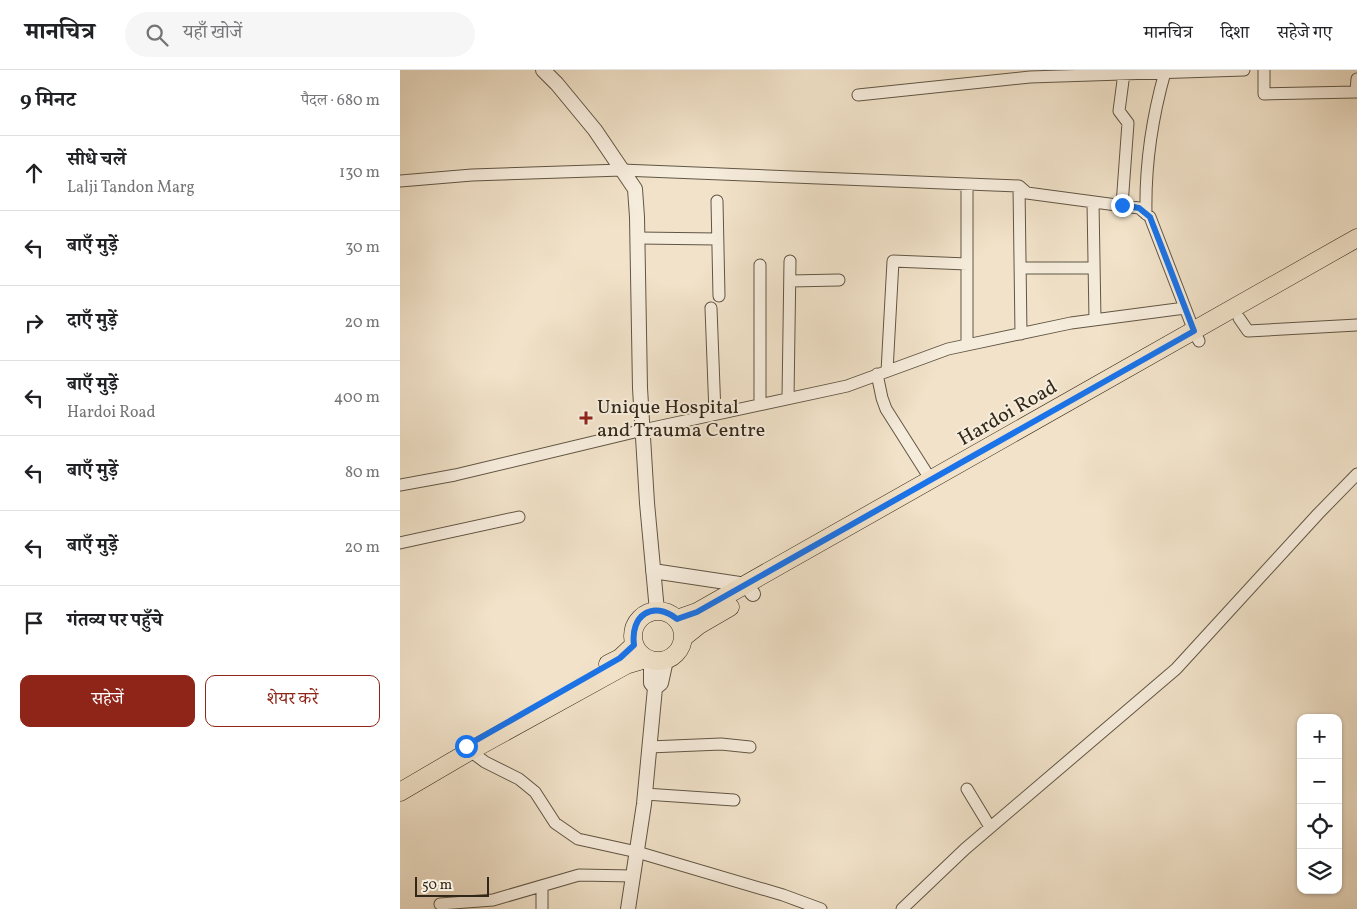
<!DOCTYPE html>
<html lang="hi">
<meta charset="utf-8">
<style>
body{margin:0;font-family:Vollkorn,"Noto Serif Devanagari",serif;background:#f6f6f6;color:#202124}
.controls{position:absolute;right:15px;bottom:15px;display:grid;overflow:hidden;border-radius:10px;box-shadow:0 1px 4px #0004}
.controls button{width:45px;height:45px;display:grid;place-items:center;padding:0;border:0;border-bottom:1px solid #e0e0e0;background:#fff;color:#202124;font:25px sans-serif}
.scale{position:absolute;left:15px;bottom:12px;width:74px;box-sizing:border-box;padding-left:5px;border:2px solid #312718;border-top:0;font-size:14px;line-height:18px;white-space:nowrap;color:#312718;-webkit-text-stroke:4px #f6ecdc;paint-order:stroke}
.stop{position:absolute;width:15px;height:15px;margin:-11px;border:4px solid #1a73e8;border-radius:50%;background:#fff}
.stop.end{background:#1a73e8;border-color:#fff;box-shadow:0 1px 5px #0008}
.list{margin:0;padding:0;list-style:none}
h2{display:flex;justify-content:space-between;align-items:center;height:65px;margin:0;padding:0 20px;font-size:21px}
h2 small{font-size:16px;font-weight:400;color:#757577}
.list li{display:grid;grid-template-columns:32px 1fr auto;gap:15px;align-items:center;box-sizing:border-box;height:75px;padding:0 20px;border-top:1px solid #e0e0e0}
.list b{display:block;font-size:19px;white-space:nowrap}
.list p{margin:0;font-size:16px;white-space:nowrap;color:#757577}
.list em{font-size:16px;font-style:normal;color:#757577}
.actions{display:flex;gap:10px;padding:15px 20px}
.actions a{flex:1;padding:11px 0;border:1px solid #8f2418;border-radius:10px;text-align:center;font-size:18px;color:#8f2418}
.actions .main{background:#8f2418;color:#fff}
.icon{flex:none;width:28px;height:28px;fill:none;stroke:currentColor;stroke-width:2;stroke-linecap:round;stroke-linejoin:round}
.map{position:relative;flex:none;width:957px;height:839px;overflow:hidden}
header{display:flex;align-items:center;gap:30px;box-sizing:border-box;height:70px;padding:0 25px;background:#fff;border-bottom:1px solid #e0e0e0}
header strong{font-size:24px}
nav{display:flex;gap:28px;margin-inline-start:auto;font-size:18px}
.search{width:350px;height:45px;background:#f6f6f6;display:flex;align-items:center;gap:12px;box-sizing:border-box;padding:0 18px;border-radius:28px;color:#757577;font-size:19px}
main{display:flex}
aside{flex:1;background:#fff}
.map>svg:first-child{display:block}
</style>
<header>
<strong>मानचित्र</strong>
<div class="search"><svg class="icon" aria-label="search" viewBox="0 0 24 24"><circle cx="10" cy="10" r="6"/><path d="M15 15l6 6"/></svg>यहाँ खोजें</div>
<nav><a>मानचित्र</a><a>दिशा</a><a>सहेजे गए</a></nav>
</header>
<main>
<aside>
<h2>9 मिनट<small>पैदल · 680 m</small></h2>
<ul class="list">
<li><svg class="icon" aria-label="ahead" viewBox="0 0 24 24"><path d="M12 20V5M6 11l6-6 6 6"/></svg><div><b>सीधे चलें</b><p>Lalji Tandon Marg</p></div><em>130 m</em></li>
<li><svg class="icon" aria-label="left" viewBox="0 0 24 24"><path d="M17 20v-9H6M10 6l-5 5 5 5"/></svg><div><b>बाएँ मुड़ें</b></div><em>30 m</em></li>
<li><svg class="icon" aria-label="right" viewBox="0 0 24 24"><path d="M7 20v-9h11M14 6l5 5-5 5"/></svg><div><b>दाएँ मुड़ें</b></div><em>20 m</em></li>
<li><svg class="icon" aria-label="left" viewBox="0 0 24 24"><path d="M17 20v-9H6M10 6l-5 5 5 5"/></svg><div><b>बाएँ मुड़ें</b><p>Hardoi Road</p></div><em>400 m</em></li>
<li><svg class="icon" aria-label="left" viewBox="0 0 24 24"><path d="M17 20v-9H6M10 6l-5 5 5 5"/></svg><div><b>बाएँ मुड़ें</b></div><em>80 m</em></li>
<li><svg class="icon" aria-label="left" viewBox="0 0 24 24"><path d="M17 20v-9H6M10 6l-5 5 5 5"/></svg><div><b>बाएँ मुड़ें</b></div><em>20 m</em></li>
<li><svg class="icon" aria-label="arrive" viewBox="0 0 24 24"><path d="M6 21V4h12l-3 4 3 4H6"/></svg><div><b>गंतव्य पर पहुँचे</b></div></li>
</ul>
<div class="actions"><a class="main">सहेजें</a><a>शेयर करें</a></div>
</aside>
<div class="map">
<svg width="957" height="839" viewBox="0 0 957 839">
<rect width="100%" height="100%" fill="#f1e2c9"/>
<filter id="stains"><feTurbulence type="fractalNoise" baseFrequency=".004" numOctaves="4"/><feColorMatrix values="0 0 0 0 .2 0 0 0 0 .09 0 0 0 0 .02 0 0 0 .5 -.17"/></filter>
<radialGradient id="worn" r=".72"><stop offset=".6" stop-color="#630" stop-opacity="0"/><stop offset="1" stop-color="#630" stop-opacity=".3"/></radialGradient>
<g fill="none" stroke-linecap="round" stroke-linejoin="round">
<defs>
<path id="minor" d="M864 0V24L956 22 957 9
M458 25 630 7 844 0
M0 111 72 105 222 100 619 116 627 123 739 138 750 147 794 261 799 271
M567 114V275
M619 116 621 264
M317 131 319 226
M693 132 695 250
M722 135 728 53 719 41 724 3
M746 144C745 96 752 48 765 2
M238 168 317 169
M620 198H694
M390 211 439 210
M311 238 315 344
M839 248 848 261 957 255
M487 301 493 191 567 194
M477 304 482 328 486 339 531 410
M388 328 390 191
M360 334V195
M0 415 55 405 243 360 447 316 548 279 671 253 785 238
M0 473 119 447
M249 677 321 674 350 677
M70 681 85 692 119 709 135 722 155 753 178 769 237 782 383 825 421 839
M567 719 590 757
M245 724 334 730
M40 834 93 830 179 805 233 806
M142 839V816
M502 839 565 779 776 599 918 444 957 404"/>
<path id="tertiary" d="M143 0 157 14 195 60 235 119 237 147 240 318 247 433 257 541
M253 501 346 515 353 524
M255 618 261 613 266 590
M228 839 244 734 255 618 251 613V591"/>
<path id="primary" d="M233 566a25 25 0 1 1 50 0a25 25 0 1 1-50 0Z
M277 549 297 542 957 168
M284 567 299 555 330 537
M208 594 220 588 234 575
M0 722 70 681 226 595 246 589"/>
</defs>
<use href="#minor" stroke="#615644" stroke-width="13"/>
<use href="#tertiary" stroke="#615644" stroke-width="16"/>
<use href="#primary" stroke="#312718" stroke-width="19"/>
<use href="#minor" stroke="#f6ecdc" stroke-width="11"/>
<use href="#tertiary" stroke="#f6ecdc" stroke-width="14"/>
<use href="#primary" stroke="#f1e2c9" stroke-width="18"/>
</g>
<g fill="none" stroke-linecap="round" stroke-linejoin="round">
<path stroke="#1a73e8" stroke-width="6" d="M66 676 220 588 234 575C230 545 253 530 277 549L297 542 794 261 750 147 739 138 722 135"/>
</g>
<path fill="#8f2418" stroke="#f6ecdc" stroke-width="2" d="M183.5 340.5h5v5h5v5h-5v5h-5v-5h-5v-5h5z"/>
<g text-anchor="middle" stroke-width="4" stroke-linejoin="round" paint-order="stroke">
<g font-size="20" fill="#312718" stroke="#f6ecdc" text-anchor="start">
<text x="197" y="343">Unique Hospital<tspan x="197" dy="23">and Trauma Centre</tspan></text>
</g>
<g font-size="20" fill="#312718" stroke="#f6ecdc">
<text transform="translate(607 342) rotate(-30)" y="7">Hardoi Road</text>
</g>
</g>
<rect width="100%" height="100%" filter="url(#stains)"/>
<rect width="100%" height="100%" fill="url(#worn)"/>
</svg>
<div class="controls">
<button>+</button>
<button>−</button>
<button><svg class="icon" aria-label="locate" viewBox="0 0 24 24"><circle cx="12" cy="12" r="6"/><path d="M12 2v4M12 18v4M2 12h4M18 12h4"/></svg></button>
<button><svg class="icon" aria-label="layers" viewBox="0 0 24 24"><path d="M12 4l9 5-9 5-9-5zM3 14l9 5 9-5"/></svg></button>
</div>
<div class="scale">50 m</div>
<div class="stop" style="left:66px;top:676px"></div>
<div class="stop end" style="left:722px;top:135px"></div>
</div>
</main>
